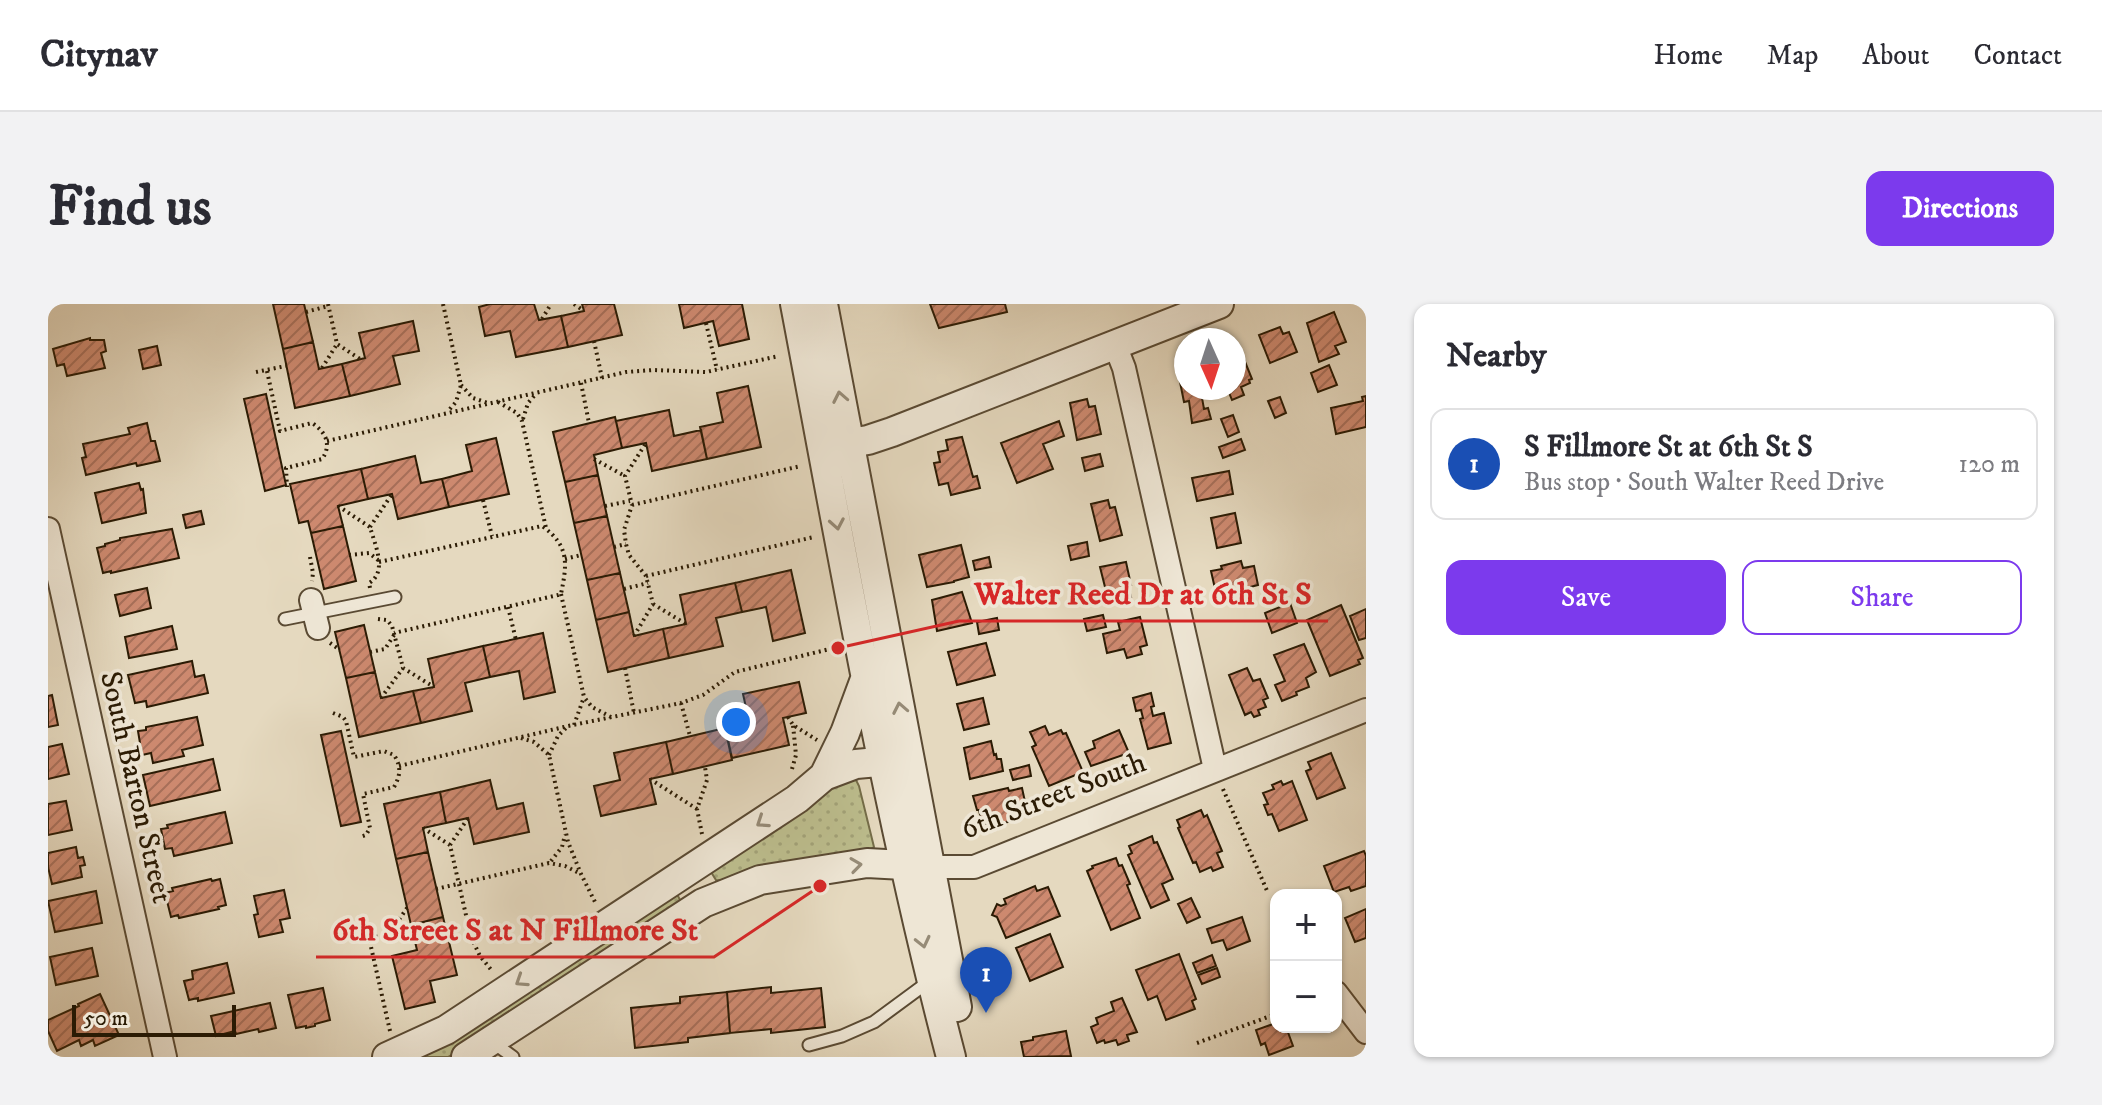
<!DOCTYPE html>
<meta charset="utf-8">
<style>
body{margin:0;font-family:"IM FELL DW Pica",serif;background:#f2f2f3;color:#2b2b33}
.controls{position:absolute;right:24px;bottom:24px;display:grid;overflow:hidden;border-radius:16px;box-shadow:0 2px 6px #0004}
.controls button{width:72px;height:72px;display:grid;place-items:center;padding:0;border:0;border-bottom:2px solid #e1e1e2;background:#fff;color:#2b2b33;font:40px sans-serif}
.compass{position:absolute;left:1126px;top:24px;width:72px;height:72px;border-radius:50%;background:#fff;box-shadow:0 2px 6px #0004;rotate:177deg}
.scale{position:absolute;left:24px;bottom:20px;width:164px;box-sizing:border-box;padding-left:8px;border:4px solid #2b1b04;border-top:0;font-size:22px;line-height:28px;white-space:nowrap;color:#2b1b04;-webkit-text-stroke:6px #eee6d5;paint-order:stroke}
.you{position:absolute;left:688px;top:418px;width:28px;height:28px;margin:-20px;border:6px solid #fff;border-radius:50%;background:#1a73e8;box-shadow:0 0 0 12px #1a73e833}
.badge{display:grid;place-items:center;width:52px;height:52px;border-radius:50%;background:#7c3aed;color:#fff;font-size:26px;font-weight:700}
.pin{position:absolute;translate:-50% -66px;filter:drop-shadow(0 2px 4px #0008)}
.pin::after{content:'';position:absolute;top:42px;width:28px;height:24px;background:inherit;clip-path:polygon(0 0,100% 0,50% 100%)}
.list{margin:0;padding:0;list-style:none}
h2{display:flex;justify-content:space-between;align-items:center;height:104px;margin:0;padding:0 32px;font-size:34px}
h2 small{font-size:26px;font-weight:400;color:#7c7c81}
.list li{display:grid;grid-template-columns:52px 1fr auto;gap:24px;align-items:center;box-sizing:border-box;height:112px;margin:0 16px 16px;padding:0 16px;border:2px solid #e1e1e2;border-radius:16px}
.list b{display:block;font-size:30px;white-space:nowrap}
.list p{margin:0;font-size:26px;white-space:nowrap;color:#7c7c81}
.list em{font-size:26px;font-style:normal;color:#7c7c81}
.actions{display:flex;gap:16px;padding:24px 32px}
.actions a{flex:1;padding:18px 0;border:2px solid #7c3aed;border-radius:16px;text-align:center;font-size:28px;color:#7c3aed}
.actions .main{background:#7c3aed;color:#fff}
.map{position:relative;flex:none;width:1318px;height:753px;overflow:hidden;border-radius:16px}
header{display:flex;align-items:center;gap:48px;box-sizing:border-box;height:112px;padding:0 40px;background:#fff;border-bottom:2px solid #e1e1e2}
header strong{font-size:38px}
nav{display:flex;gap:44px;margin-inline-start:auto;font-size:28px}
.intro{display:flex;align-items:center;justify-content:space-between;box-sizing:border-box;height:192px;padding:0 48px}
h1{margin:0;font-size:56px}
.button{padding:20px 36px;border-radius:16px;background:#7c3aed;color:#fff;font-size:28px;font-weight:700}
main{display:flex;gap:48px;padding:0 48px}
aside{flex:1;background:#fff;border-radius:16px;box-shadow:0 2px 6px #0004}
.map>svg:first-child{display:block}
</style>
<header>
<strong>Citynav</strong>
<nav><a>Home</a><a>Map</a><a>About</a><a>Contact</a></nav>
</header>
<div class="intro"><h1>Find us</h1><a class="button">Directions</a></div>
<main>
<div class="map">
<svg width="1318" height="753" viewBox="0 0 1318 753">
<defs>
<pattern id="grass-dots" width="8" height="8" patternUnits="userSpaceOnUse" patternTransform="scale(2)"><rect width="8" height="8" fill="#bcbd8d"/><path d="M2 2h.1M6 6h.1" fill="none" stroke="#a2a278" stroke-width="1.8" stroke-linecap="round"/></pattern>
<pattern id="building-hatch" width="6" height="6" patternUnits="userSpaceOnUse" patternTransform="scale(2)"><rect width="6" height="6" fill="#cd896f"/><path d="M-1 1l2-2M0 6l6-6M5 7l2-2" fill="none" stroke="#a76f59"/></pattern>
</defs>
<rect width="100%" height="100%" fill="#e5d9bf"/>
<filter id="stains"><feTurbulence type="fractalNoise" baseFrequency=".0025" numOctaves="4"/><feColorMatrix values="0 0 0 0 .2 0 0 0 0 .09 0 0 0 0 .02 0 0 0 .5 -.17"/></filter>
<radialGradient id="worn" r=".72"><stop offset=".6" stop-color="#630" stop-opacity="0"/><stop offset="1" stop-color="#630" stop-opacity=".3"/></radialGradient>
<path fill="url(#grass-dots)" stroke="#746c48" stroke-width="2" d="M800 472H806L811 482 826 543 819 547 677 577 668 576 663 568 666 561Z
M629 590 632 596 629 604 425 738 400 753H376L377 748Z"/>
<path fill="url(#building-hatch)" stroke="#2b1b04" stroke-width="2" d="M225 0H256L265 38 235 45Z
M442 0H486L491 16 513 12 520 43 468 53 462 27 437 32 431 3Z
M534 0H566L574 31 520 43 513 12 536 7Z
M631 0H694L701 35 671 42 665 17 636 24Z
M882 0H957L959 8 891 24Z
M1286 8 1298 38 1287 42 1291 50 1271 58 1259 19Z
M365 17 371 47 345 52 352 80 302 92 294 60 317 54 311 29Z
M1232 23 1235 30 1241 28 1249 48 1222 59 1211 31Z
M42 34V36H56L58 47 53 49 57 64 19 72 16 60 9 62 5 45Z
M265 38 271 65 294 60 302 92 247 104 235 45Z
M109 42 113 61 95 65 91 46Z
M1191 43 1204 75 1201 76 1202 79 1193 83 1196 91 1184 96 1180 86 1186 84V44Z
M1281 61 1289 81 1270 88 1263 69Z
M1138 66V84H1156L1158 93 1154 94 1156 105 1160 104 1163 115 1144 119 1141 97 1136 98 1130 68Z
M700 82 713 143 659 155 652 123 675 118 669 89Z
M218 90 238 181 217 187 196 95Z
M1318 92V123L1288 130 1283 104 1315 97 1314 93Z
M1232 93 1238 109 1227 114 1220 97Z
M1039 95 1041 103 1047 102 1053 130 1029 136 1022 99Z
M621 106 626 132 653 126 659 155 604 167 598 139 574 144 568 117Z
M1185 111 1191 128 1180 133 1173 115Z
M567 113 574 144 546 151 550 171 517 178 505 128Z
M1011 117 1016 132 995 140 1005 165 969 179 953 139Z
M99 119 103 137H107L112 157 89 162 88 159 38 171 34 154 38 153 35 140 82 130 80 124Z
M914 133 925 173 929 172 932 184 903 191 900 179 891 181 886 159 892 158 890 148 900 146 898 136Z
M448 134 461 190 401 203 394 175 424 167 418 141Z
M1193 135 1197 146 1175 154 1171 143Z
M1052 150 1055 162 1037 167 1034 154Z
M367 152 373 179 394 175 401 203 350 215 344 190 320 195 313 165Z
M313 165 320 195 290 202 295 222 263 229 260 217 251 219 242 180Z
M1181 167 1185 190 1149 197 1144 174Z
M550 171 559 212 526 219 517 178Z
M91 179 93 186 95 185 98 209 54 219 47 189Z
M1060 196 1062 204 1067 203 1074 231 1052 237 1043 200Z
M153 207 156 220 138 224 135 211Z
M1187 209 1193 239 1169 244 1163 214Z
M559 212 572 269 539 276 526 219Z
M295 222 308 277 276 285 263 229Z
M124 225 131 254 63 269V267L55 269 49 244 57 242V240L72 236V234Z
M1039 238 1041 252 1023 256 1020 242Z
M913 241 921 273 906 277V278L879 283 871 251Z
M941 253 943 263 927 266 925 257Z
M1193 257 1195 264 1206 262 1210 281 1179 289 1178 287 1168 289 1163 267 1174 265 1173 262Z
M1078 258 1083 281H1080L1083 293 1065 297 1062 285 1058 287 1052 263Z
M743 266 757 329 725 337 718 303 694 308 687 279Z
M572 269 581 308 548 316 539 276Z
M687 279 694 308 668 314 675 342 621 354 615 325 638 320 632 291Z
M99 284 103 304 72 312 67 291Z
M914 288 924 319 889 327 884 296Z
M1242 299 1249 319 1224 329 1217 309Z
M1293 301 1315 354 1310 356 1312 360 1282 372 1259 316Z
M1318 305V334L1311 336 1302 312Z
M581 308 586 332 615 325 621 354 560 368 548 316Z
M1055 311 1058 323 1039 327 1036 315Z
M1092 313 1099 341 1092 343 1094 350 1079 354 1076 345 1059 349 1055 330 1072 326 1070 318Z
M949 314 951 326 931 330 929 318Z
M316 321 327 368 298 374 287 328Z
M124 322 129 345 81 354 77 333Z
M495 329 507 388 476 395 471 367 442 373 435 342Z
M938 339 947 371 909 381 900 348Z
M1256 340 1268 368 1258 374 1261 383 1248 388 1249 391 1234 397 1227 381 1237 377 1226 351Z
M435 342 442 373 417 379 424 407 373 419 365 387 386 383 380 355Z
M144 357 147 373 156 371 160 389 99 403 98 397 87 399 80 371Z
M1199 364 1205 377 1212 375 1220 394 1215 396 1218 403 1210 406 1212 411 1206 413 1203 408 1197 411 1181 371Z
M327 368 333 394 365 387 373 419 311 433 298 374Z
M751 378 758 409 735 414 741 441 684 454 677 422 701 417 695 390Z
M1103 389 1106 402 1103 403 1105 412 1116 409 1123 439 1100 445 1092 415 1095 414 1093 406 1088 407 1085 394Z
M4 391 10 421 0 423V392Z
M935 394 941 420 916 426 909 400Z
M149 413 155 441 134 446 136 452 105 459 103 449 94 451 90 427 98 426V423Z
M997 422 1001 431 1013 426 1015 430 1018 429 1035 468 1001 482 984 443 988 441 982 428Z
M677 424 684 456 625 470 618 438Z
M1071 426 1081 449 1043 462 1037 448 1047 444 1045 437Z
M293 427 313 518 293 522 273 431Z
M943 437 946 451 948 450 949 455H953L955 467 922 475 916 444Z
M618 438 625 470 602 475 608 500 553 512 546 482 572 476 566 449Z
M14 440 21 470 0 475V443Z
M1283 449 1297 484 1269 495 1258 467 1263 465 1260 458Z
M165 455 172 486 102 502 95 471Z
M981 461 983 472 965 476 962 466Z
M442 476 449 505 475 499 481 528 426 540 420 514 398 519 392 488Z
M1233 477 1235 481 1244 477 1259 516 1231 527 1224 510 1220 511 1216 501 1220 500 1215 489 1226 485 1224 481Z
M960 484 961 487 974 484 979 507 966 511 968 516 939 523 937 514 933 515 931 506H929L925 492Z
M392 488 398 519 375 524 380 548 348 555 336 500Z
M18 497 24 526 0 531V500Z
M1153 506 1156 513 1159 511 1174 547 1169 549 1175 563 1165 567 1163 563 1152 568 1148 558 1145 559 1130 524 1132 523 1129 516Z
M177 508 184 539 126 552 124 544 117 545 113 525 120 524 119 521Z
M1104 532 1106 539 1109 538 1125 575 1114 580 1121 596 1103 604 1080 551 1084 549 1081 542Z
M28 543 30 554 35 553 37 561 32 562 34 573 4 580 0 563V549Z
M1316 547 1318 552V582L1303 587 1301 583 1286 588 1276 562Z
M380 548 395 613 363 621 348 555Z
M1068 554 1071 562 1074 561 1082 580 1079 581 1092 614 1063 626 1039 567 1045 564 1044 562Z
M163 575 164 577 172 575 178 601 170 603 171 605 131 614 130 611 123 613 117 589 125 587 124 584Z
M987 582 989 587 1000 583 1012 612 958 634 949 613 944 611 949 600 953 602 958 600 956 595Z
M236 586 242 614 232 616 235 628 211 633 206 611 210 610 206 592Z
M48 587 54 619 7 628 0 597Z
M1143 594 1152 613 1139 619 1130 600Z
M1318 605V634L1307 638 1297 614Z
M395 613 409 671 382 677 387 698 357 705 344 652 369 646 363 621Z
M1194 613 1202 637 1179 646 1175 636 1164 639 1159 625Z
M1002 630 1015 663 982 677 968 644Z
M44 644 50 672 8 681 2 653Z
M1131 650 1148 695 1144 697 1147 705 1118 716 1109 692 1100 696 1088 666Z
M1164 651 1168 662 1149 669 1145 659Z
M179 659 186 689 150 697V694L141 696 136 677 145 675 144 667Z
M1169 664 1172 673 1154 680 1150 671Z
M723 683V689L773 684 777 723 723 729V725L682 729 679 688Z
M275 684 282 716 267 720V722L258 724V722L248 724 240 691Z
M679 688 682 729 640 734V738L587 744 583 704 632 699V693Z
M52 690 71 731 47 742 45 736 33 742 31 736 9 747 0 727V716L31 702 30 700Z
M1074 694 1089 728 1079 731 1081 737 1070 741 1068 736 1057 739 1056 736 1049 739 1043 723 1050 720 1048 714 1066 707 1063 698Z
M222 699 228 724 211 728 210 725 188 730 187 727 168 732 163 712Z
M1228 719V723H1238L1245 742 1221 751 1217 739 1213 741 1208 726Z
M1018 727 1023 752 976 753 973 738 985 736V733Z"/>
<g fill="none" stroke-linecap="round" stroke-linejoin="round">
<defs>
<path id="service" d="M237 315 347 293
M443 737 465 753
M761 741 794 732 826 718 883 676"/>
<path id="minor" d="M1067 41 1076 64 1167 465
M0 225 117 753
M263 296 270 324
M882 563H926L1318 406
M1288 689 1318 728"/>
<path id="tertiary" d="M747 0C795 252 838 505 903 753
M775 0 909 703
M783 142 820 136 844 128 1171 0
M776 472 797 429 817 375
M339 753 398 726 749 495 776 472 808 460 852 456
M418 753 655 599 712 576 819 559 874 562"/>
</defs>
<use href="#service" stroke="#5a4a33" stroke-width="15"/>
<use href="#minor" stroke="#5a4a33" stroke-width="26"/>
<use href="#tertiary" stroke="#5a4a33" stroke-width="32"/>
<path stroke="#2b1b04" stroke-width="4" stroke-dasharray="2 4" stroke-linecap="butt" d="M280 0 289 40 312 55
M395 0 413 81 408 98 400 107
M526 0 536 7
M258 8 280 2
M494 15 503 0
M658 19 669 66
M546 37 554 74
M274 64 289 40
M219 67 232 127 264 119C278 128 284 141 274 155L238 164 239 183
M208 68 238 62
M533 79 541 119
M413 81 425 94 440 99
M450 98 469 109 474 117 498 224
M475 115 480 99 487 91
M279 137 578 68 605 66 658 68 731 52
M546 155 577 172
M435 196 444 232
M584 201 753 162
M290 202 322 223C327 241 340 268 321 279L322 284
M557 202 582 197
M322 223 344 190
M566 243 578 240
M301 251 321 249 330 256
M262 253 265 269 264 277
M517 255 533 251
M331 258 494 222C522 242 519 260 513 290L510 291 346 329
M598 272 766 233
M576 285 600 279
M513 290 536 393 544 403 563 413
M605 300 638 320
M460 303 468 336
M330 315 339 316 344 322 355 364 386 383
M586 332 605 300 598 272 581 251 578 240 576 226 584 201 577 172 598 139
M282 339 292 346
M322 348 337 345 346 331
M577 364 586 409
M333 394 355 364
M633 399 642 432
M285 409 295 413 298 417 306 453 336 447 346 451C353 462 353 471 346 483L315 490 322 524 318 531 312 533
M740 413 745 421 769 436
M526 421 536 393
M473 434 486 438 501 451 520 538 533 570 548 600
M501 451 510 432 519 423
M351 462 520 422 633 399 655 391 687 368 786 344
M744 465 748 451 745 421
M602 475 649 505
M1175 485 1220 589
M375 524 402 541 423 633 432 652 445 668
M654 530 649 505 659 476 657 463
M402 541 420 514
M503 557 514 543 517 531
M388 585 501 559 517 562 533 570
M341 630 359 604
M342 727 321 634 341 630 361 635 366 634
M1149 739 1228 710"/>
<use href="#service" stroke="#eee6d5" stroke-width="11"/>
<use href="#minor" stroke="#eee6d5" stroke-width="22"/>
<use href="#tertiary" stroke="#eee6d5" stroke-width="28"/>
</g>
<defs><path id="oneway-chevron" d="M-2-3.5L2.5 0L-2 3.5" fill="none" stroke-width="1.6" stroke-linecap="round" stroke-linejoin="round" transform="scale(2)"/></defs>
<g stroke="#968b77">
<use href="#oneway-chevron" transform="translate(792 93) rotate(-101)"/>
<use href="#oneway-chevron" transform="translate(789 220) rotate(80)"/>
<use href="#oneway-chevron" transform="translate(852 404) rotate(-101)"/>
<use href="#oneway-chevron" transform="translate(714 518) rotate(146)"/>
<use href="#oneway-chevron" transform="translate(808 561) rotate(-8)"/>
<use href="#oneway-chevron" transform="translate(875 638) rotate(77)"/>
<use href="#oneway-chevron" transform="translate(473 677) rotate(147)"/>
</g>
<g text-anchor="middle" stroke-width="7" stroke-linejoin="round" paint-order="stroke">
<g font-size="30" fill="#2b1b04" stroke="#eee6d5">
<text transform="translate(89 483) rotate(77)" y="10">South Barton Street</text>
<text transform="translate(1005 491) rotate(-21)" y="10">6th Street South</text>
</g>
</g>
<path fill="none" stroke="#d62828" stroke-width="3" d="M790 344L911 317H1280M772 582L666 653H268"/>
<g fill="#d62828" stroke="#eee6d5" stroke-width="3">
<circle cx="790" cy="344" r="8"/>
<circle cx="772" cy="582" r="8"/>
</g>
<g font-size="32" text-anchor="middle" font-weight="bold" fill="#d62828" stroke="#eee6d5" stroke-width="7" stroke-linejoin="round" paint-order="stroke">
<text x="1095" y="300">Walter Reed Dr at 6th St S</text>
<text x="467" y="636">6th Street S at N Fillmore St</text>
</g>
<rect width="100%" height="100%" filter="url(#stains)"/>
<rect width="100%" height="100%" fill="url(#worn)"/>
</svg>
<div class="controls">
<button>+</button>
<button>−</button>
</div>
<svg class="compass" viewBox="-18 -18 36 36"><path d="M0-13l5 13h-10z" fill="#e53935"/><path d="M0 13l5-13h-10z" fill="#7c7c81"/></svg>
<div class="scale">50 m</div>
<div class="you"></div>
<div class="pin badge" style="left:938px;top:709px;background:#1a4fb4">1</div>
</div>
<aside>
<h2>Nearby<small></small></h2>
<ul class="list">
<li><span class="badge" style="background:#1a4fb4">1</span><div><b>S Fillmore St at 6th St S</b><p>Bus stop · South Walter Reed Drive</p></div><em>120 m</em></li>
</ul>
<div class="actions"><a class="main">Save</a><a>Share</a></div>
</aside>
</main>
